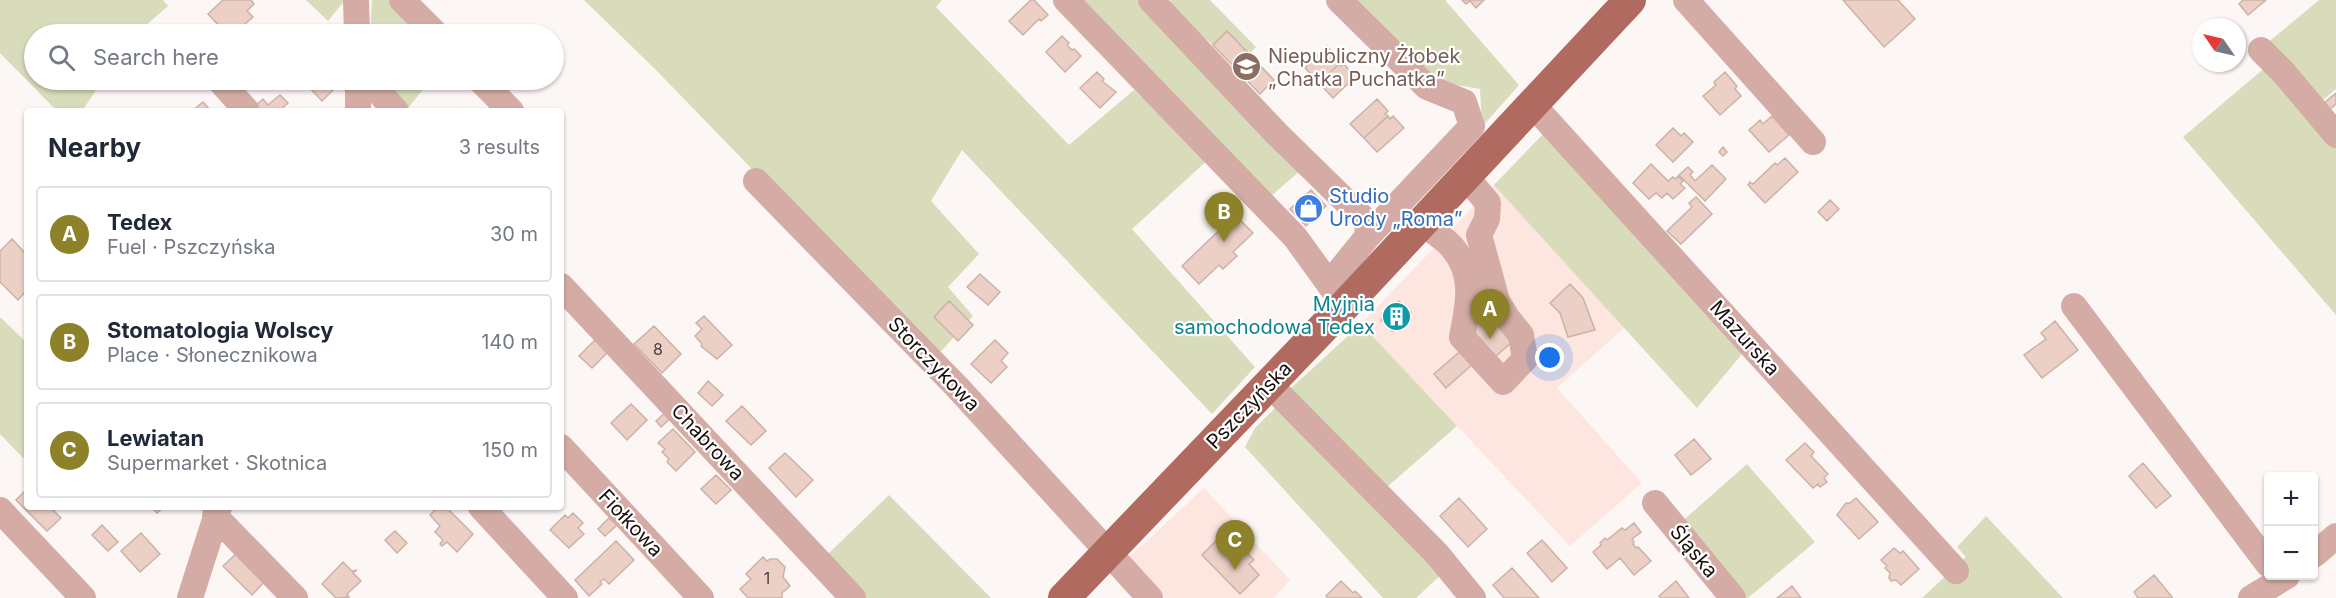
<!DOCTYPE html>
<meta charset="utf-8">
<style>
body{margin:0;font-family:Inter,sans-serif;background:#f6f6f7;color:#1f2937}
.controls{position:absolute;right:18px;bottom:18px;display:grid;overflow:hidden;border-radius:6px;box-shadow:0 2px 4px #0004}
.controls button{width:54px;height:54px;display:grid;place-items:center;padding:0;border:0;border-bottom:2px solid #e0e1e3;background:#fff;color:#1f2937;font:30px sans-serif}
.compass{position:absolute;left:2192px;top:18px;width:54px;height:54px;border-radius:50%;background:#fff;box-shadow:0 2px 4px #0004;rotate:304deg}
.you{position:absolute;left:1550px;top:358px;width:21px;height:21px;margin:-15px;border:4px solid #fff;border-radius:50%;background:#1a73e8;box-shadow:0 0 0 9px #1a73e833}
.badge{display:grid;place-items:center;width:39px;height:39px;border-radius:50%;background:#8d822a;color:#fff;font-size:20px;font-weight:700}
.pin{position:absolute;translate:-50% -50px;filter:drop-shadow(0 2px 3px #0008)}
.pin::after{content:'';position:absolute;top:32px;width:21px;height:18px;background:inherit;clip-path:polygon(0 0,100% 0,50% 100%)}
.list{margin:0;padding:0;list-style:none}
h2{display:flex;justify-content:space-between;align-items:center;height:78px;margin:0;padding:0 24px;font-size:26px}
h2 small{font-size:20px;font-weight:400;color:#747a83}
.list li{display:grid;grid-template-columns:39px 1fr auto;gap:18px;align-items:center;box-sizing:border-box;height:96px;margin:0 12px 12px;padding:0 12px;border:2px solid #e0e1e3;border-radius:6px}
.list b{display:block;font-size:22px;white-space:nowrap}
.list p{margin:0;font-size:20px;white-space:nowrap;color:#747a83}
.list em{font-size:20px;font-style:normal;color:#747a83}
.icon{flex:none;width:33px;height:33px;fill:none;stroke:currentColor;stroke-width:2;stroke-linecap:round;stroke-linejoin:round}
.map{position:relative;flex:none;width:2336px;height:598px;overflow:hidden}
.search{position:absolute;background:#fff;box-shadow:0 2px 4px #0004;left:24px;top:24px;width:540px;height:66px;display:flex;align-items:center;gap:15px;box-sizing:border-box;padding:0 21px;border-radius:33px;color:#747a83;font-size:22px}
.panel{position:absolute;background:#fff;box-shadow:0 2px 4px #0004;left:24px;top:108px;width:540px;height:402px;border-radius:6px}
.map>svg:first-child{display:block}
</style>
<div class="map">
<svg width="2336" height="598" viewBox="0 0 2336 598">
<rect width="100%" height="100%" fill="#fcf7f5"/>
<path fill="#fce6df" d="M1494 185 1625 327 1557 388 1642 483 1570 546 1361 324Z
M1204 488 1290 580 1274 598H1165L1128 558Z"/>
<path fill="#d8dcba" d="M0 0H163L168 6 136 34H34V80H103L82 111H57L0 53Z
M306 0H345L328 21Z
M372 0H389L430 34H370Z
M584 0H942L936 7 1069 145 1134 90 1209 159 1132 229 1255 367 1212 414 962 150 931 201 979 254 948 287 973 316 935 358 656 70Z
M1077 0H1144L1302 169 1269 198Z
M1171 0H1210L1256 47 1249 54 1227 32 1213 45 1206 39 1199 45 1163 8Z
M1352 0H1445L1519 85 1482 127 1480 89 1435 81Z
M2319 0H2336V89L2317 105 2266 44Z
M2267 66 2336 133V315L2183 137Z
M381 80H431L408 108Z
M1545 132 1747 348 1697 408 1494 185Z
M0 317 27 343V462L0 434Z
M1361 324 1457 426 1387 487 1289 390Z
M1281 402 1445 571 1416 598H1383L1245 447 1255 428Z
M1747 464 1815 542 1748 598H1740L1678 525Z
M889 495 991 598H864L828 554Z
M1986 516 2063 598H1922L1966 557 1957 547Z"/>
<path fill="#ecd0c6" stroke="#ccb1a8" stroke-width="1.5" d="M223 0H251L254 4 247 11 253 17 235 33 230 27 224 31 208 14Z
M1031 0H1034L1048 15 1041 21 1039 19 1023 35 1009 21Z
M1462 0H1484L1476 8 1470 1 1466 4Z
M1843 0H1898L1915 19 1884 47Z
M2243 0H2266L2248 15 2239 4Z
M1227 31 1274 80 1260 94 1213 45Z
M1062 36 1069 43 1067 45 1072 50 1074 49 1081 56 1065 72 1046 52Z
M1327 46 1339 59 1336 61 1339 64 1319 83 1305 68Z
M1339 64 1341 66 1344 64 1355 77 1333 98 1319 83Z
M1097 72 1104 79 1102 81 1116 92 1100 108 1080 88Z
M1725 72 1737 86 1735 89 1741 96 1720 115 1703 96 1716 85 1714 82Z
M310 80H343L322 101 308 86 313 82Z
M2336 93V104L2328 111 2323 104Z
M280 95 288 103 279 111H258L254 107 263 99 268 105Z
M1377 99 1388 111 1385 114 1388 116 1364 138 1350 124Z
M203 102 211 111H192Z
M1388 116 1390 119 1393 116 1404 128 1377 152 1364 138Z
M1772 116 1789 135 1769 152 1749 130 1760 120 1763 124Z
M1673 128 1681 136 1684 133 1693 142 1673 162 1656 145Z
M1723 147 1727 152 1723 156 1719 152Z
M1785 158 1798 172 1765 203 1748 185 1750 182 1753 184 1775 163 1777 165Z
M1651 164 1668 181 1673 177 1676 179 1678 176 1683 181 1680 184 1685 188 1673 199 1667 193 1662 198 1656 193 1649 199 1633 183Z
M1712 165 1726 179 1705 201 1679 175 1688 167 1693 172 1690 175 1695 181Z
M1311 190 1326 206 1306 226 1290 209Z
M1696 197 1712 214 1681 244 1667 231 1692 207 1689 203Z
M1830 200 1839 209 1827 221 1818 212Z
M1235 215 1253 233 1233 252 1237 256 1223 269 1219 265 1199 284 1182 266Z
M12 239 27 255V290L18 300 0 282V251Z
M980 274 1000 292 988 305 967 287Z
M1570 284 1583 298 1595 330 1568 337 1560 313 1550 303Z
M949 301 973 325 958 341 934 317Z
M1399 301 1411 312 1392 331 1381 320Z
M1488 314 1512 342 1495 357 1471 329Z
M704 316 732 345 717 359 701 346 702 344 695 336 702 329 696 323Z
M2055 321 2078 350 2042 378 2024 355 2046 339 2041 333Z
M654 326 681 354 662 373 634 344Z
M595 340 607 353 592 368 579 356Z
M995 340 1008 353 1001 361 1007 367 991 383 971 364Z
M1473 340 1485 353 1446 388 1434 374Z
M708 381 723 395 712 406 698 393Z
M631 404 647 420 627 440 611 423Z
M742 406 766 431 751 445 726 421Z
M667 411 672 417 661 427 656 421Z
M673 429 695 452 676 471 667 462 669 459 662 452 665 449 658 443Z
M1694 439 1711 459 1691 475 1675 455Z
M1805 443 1814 452 1811 456 1828 474 1824 478 1827 482 1820 487 1818 484 1813 488 1786 460Z
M785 453 813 480 796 497 769 468Z
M2143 463 2171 496 2156 508 2129 476Z
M716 475 731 490 716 504 701 489Z
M27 489V507H50L61 518 47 531 16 500Z
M1459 498 1487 529 1468 547 1440 516Z
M1856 498 1878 522 1859 539 1837 515 1846 503H1850Z
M151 507H164L157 513Z
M438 507H446L473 534 457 552 447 542 442 546 440 544 443 540 435 532 440 526 430 515Z
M573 513 583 523 578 528 584 534 569 548 550 530 565 515 568 518Z
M609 518 617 525 605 536 598 529Z
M1634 523 1641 532 1632 539 1634 542 1633 544 1636 548 1638 547 1651 561 1634 575 1620 558 1607 569 1593 552 1601 545 1600 543 1605 538 1607 540 1622 528 1625 530Z
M102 525 118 542 108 551 92 535Z
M395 531 407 543 397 553 385 540Z
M141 533 160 554 140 572 121 551Z
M1220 537 1231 549 1237 543 1254 560 1249 564 1259 575 1240 594 1202 555Z
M1542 540 1567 568 1552 582 1527 553Z
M616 541 634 560 609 584 604 579 600 582 602 584 589 596 575 580Z
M1894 548 1900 553 1903 551 1919 569 1901 585 1896 580 1891 581 1889 578 1890 573 1885 568 1887 566 1881 560Z
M237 553 265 581 252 595 223 566Z
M763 557 767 561 770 559H777L785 567 783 577 790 586 782 593V598H748L740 589 751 579 746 574Z
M343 562 352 571 357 570 353 573 361 581 347 594 349 597 336 598 322 584Z
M1512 568 1539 598H1504L1493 585Z
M2154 575 2172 597 2170 598H2138L2134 592Z
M1341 581 1353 593 1355 591 1362 598H1328L1326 596Z
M1676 581 1689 598H1661L1659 596Z
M1792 586 1801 598H1777Z"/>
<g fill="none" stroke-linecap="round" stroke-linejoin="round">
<path stroke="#d4aca5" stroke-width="26" d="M356 0 357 34
M402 0 436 34
M1066 0 1295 237 1329 284
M1151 0 1276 133 1367 222 1368 236
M1339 0 1427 87 1464 102 1472 126 1368 236 1329 284 1344 306
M1686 0 1813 142
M2261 50 2284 73 2336 135
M368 80 396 111
M480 80 511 111
M222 83 247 111
M1533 105 1956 571
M358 111V80
M756 181 958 388 1150 598
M1422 223C1432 231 1444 238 1452 247 1476 275 1468 305 1462 337L1503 382 1525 359 1521 335 1508 319 1497 301 1479 235 1487 219 1488 203 1466 177
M561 286 853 598
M2074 306 2268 564
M1269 384 1437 554 1473 598
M561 447 701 598
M1655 503 1733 598
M481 507 565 598
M0 510 83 598
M215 516 295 598
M2314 555 2336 536
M190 598 219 507
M2251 598 2287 576"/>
<path stroke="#b16a5f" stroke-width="32" d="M1064 598 1344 306 1630 0"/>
</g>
<defs>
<symbol id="school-disc" viewBox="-11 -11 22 22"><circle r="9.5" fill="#8d6e63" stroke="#fff"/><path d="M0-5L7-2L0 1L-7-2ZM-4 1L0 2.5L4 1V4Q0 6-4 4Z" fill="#fff"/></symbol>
<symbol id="shop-disc" viewBox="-11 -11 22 22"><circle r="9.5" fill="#3f7fe0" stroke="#fff"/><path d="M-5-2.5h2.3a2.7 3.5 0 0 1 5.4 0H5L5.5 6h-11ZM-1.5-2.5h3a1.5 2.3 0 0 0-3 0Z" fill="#fff"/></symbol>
<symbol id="building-disc" viewBox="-11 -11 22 22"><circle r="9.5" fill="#0f9aa8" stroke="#fff"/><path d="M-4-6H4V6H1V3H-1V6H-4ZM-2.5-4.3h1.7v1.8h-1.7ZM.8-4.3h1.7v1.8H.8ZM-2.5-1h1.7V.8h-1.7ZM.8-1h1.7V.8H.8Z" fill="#fff"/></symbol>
</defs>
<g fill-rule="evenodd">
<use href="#school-disc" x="1230" y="50" width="33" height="33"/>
<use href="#shop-disc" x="1292" y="192" width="33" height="33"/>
<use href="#building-disc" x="1380" y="300" width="33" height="33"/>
</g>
<g text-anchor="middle" stroke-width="4.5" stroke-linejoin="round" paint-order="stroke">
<g font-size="16" fill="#4e403b">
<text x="658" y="355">8</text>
<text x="767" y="584">1</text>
</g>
<g font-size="20" fill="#785e54" stroke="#fff" text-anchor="start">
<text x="1268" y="63">Niepubliczny Żłobek<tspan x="1268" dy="23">„Chatka Puchatka”</tspan></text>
</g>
<g font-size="20" fill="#366cbe" stroke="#fff" text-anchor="start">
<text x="1329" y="203">Studio<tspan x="1329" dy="23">Urody „Roma”</tspan></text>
</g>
<g font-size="20" fill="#0d838f" stroke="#fff" text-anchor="end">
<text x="1375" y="311">Myjnia<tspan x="1375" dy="23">samochodowa Tedex</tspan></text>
</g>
<g font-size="20" fill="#19100d" stroke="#fff">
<text transform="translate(1745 338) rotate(48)" y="7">Mazurska</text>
<text transform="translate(934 364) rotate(46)" y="7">Storczykowa</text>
<text transform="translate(1249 405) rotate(-46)" y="7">Pszczyńska</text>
<text transform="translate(708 442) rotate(47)" y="7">Chabrowa</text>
<text transform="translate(631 523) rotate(47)" y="7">Fiołkowa</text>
<text transform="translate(1694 551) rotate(50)" y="7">Śląska</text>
</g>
</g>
</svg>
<div class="controls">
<button>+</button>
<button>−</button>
</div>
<svg class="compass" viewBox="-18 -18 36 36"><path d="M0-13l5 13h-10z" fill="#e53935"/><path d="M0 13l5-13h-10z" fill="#747a83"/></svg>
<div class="you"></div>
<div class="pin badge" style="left:1490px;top:339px">A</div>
<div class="pin badge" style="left:1224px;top:242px">B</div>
<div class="pin badge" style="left:1235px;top:570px">C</div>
<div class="search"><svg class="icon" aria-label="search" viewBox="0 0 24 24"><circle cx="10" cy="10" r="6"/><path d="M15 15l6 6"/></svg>Search here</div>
<section class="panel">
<h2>Nearby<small>3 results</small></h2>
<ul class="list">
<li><span class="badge">A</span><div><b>Tedex</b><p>Fuel · Pszczyńska</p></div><em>30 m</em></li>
<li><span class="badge">B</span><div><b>Stomatologia Wolscy</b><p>Place · Słonecznikowa</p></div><em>140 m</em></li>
<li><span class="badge">C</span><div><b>Lewiatan</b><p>Supermarket · Skotnica</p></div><em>150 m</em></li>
</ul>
</section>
</div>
